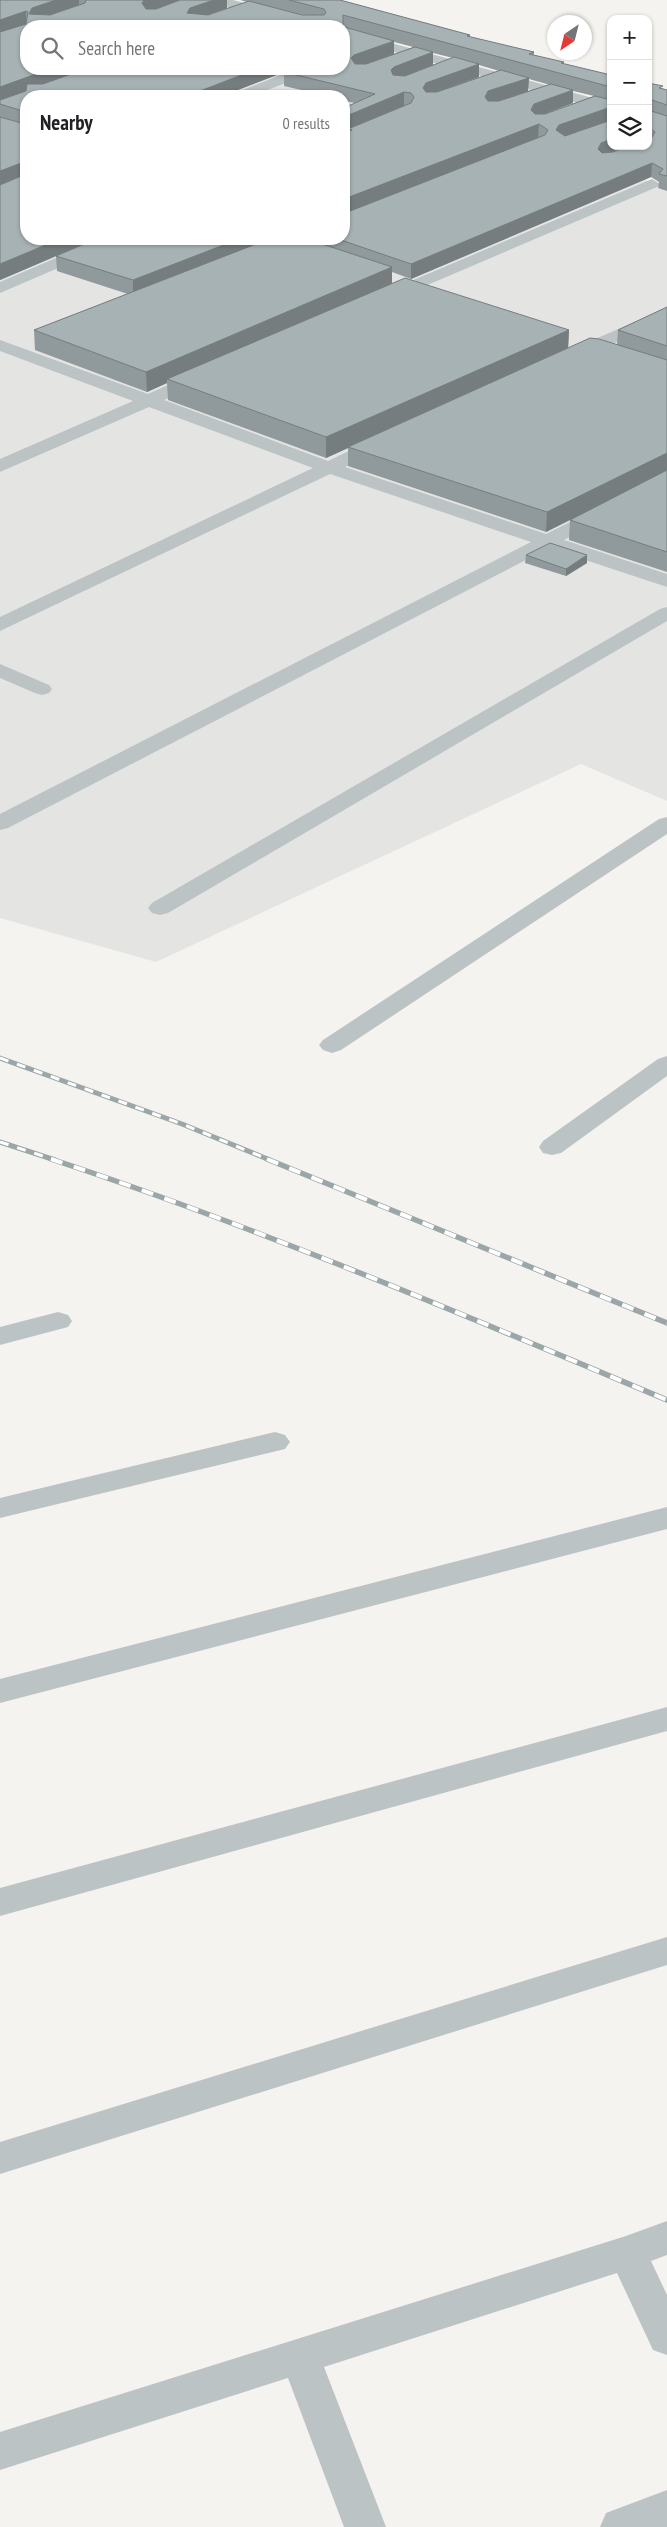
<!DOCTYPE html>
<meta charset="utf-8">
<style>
body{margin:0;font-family:"PT Sans Narrow",sans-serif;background:#f2f2f2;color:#202124}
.controls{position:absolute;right:15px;top:15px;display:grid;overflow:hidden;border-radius:10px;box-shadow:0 1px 4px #0004}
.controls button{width:45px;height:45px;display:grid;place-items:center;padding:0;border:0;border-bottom:1px solid #e0e0e0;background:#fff;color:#202124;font:25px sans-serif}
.compass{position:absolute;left:547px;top:15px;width:45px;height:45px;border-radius:50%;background:#fff;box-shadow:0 1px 4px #0004;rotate:215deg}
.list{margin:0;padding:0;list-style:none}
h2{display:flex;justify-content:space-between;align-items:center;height:65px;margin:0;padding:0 20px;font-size:21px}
h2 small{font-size:16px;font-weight:400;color:#757577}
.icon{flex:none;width:28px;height:28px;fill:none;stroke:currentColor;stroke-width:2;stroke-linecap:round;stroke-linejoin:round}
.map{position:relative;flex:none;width:667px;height:2527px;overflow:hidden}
.search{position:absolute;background:#fff;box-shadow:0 1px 4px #0004;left:20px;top:20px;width:330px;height:55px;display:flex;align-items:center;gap:12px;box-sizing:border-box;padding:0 18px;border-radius:20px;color:#757577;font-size:19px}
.panel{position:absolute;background:#fff;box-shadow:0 1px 4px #0004;left:20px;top:90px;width:330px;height:155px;border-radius:20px}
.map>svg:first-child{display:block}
</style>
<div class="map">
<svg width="667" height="2527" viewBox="0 0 667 2527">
<rect width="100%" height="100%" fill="#f4f3ef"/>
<path fill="#e4e4e3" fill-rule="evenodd" d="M0 0 26 26V69H337L617 168 667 189V801L581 764 156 962 0 918ZM26 96H344V239H26Z"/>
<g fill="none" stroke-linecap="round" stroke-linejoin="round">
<path fill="#bcc3c5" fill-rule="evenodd" d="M211 0H233L322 23 324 26H302L213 3Z
M344 30 611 103V112L344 38Z
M296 69H305L308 72 306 75 252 96H233L235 93Z
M652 179 660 184 657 187 390 301H378L376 298 378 295Z
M100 239H121L119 242 0 293V282Z
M667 308V319L577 360H565L562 356 565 352Z
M0 340 148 394 197 372H209L212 376 209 380 164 400 328 461 376 438H388L391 442 388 446 345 467 546 534 667 473V486L564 540 667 574V587L549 548 8 828 0 830V814L531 542 330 474 0 631V617L313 468 149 407 0 472V459L133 401 0 351Z
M667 607V621L168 913 160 915 152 913 148 908 152 903 660 609Z
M0 664 49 685 52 689 49 693 42 695 35 693 0 678Z
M667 817V834L341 1050 332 1053 323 1050 319 1045 323 1040 659 819Z
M667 1056V1076L561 1153 552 1155 543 1153 539 1147 543 1141 658 1059Z
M58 1312 68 1315 72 1321 68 1327 0 1345V1327Z
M275 1432 285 1435 290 1442 285 1449 0 1518V1498Z
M667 1507V1529L0 1703V1679Z
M667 1707V1731L0 1916V1888Z
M667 1937V1965L0 2174V2142Z
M667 2221V2255L651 2261 667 2295V2355L653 2350 617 2273 324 2367 386 2527H344L288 2378 0 2470V2432L626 2236Z
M667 2490V2527H600L606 2513Z"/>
<defs>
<path id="rail-far1" d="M0 1058 182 1124 270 1160
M0 1142 55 1160"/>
<path id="rail" d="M51 1159C260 1228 464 1315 667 1400
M267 1159 667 1323"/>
</defs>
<use href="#rail-far1" stroke="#9ba6a9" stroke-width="5"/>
<use href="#rail" stroke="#9ba6a9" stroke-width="5.5"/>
<use href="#rail-far1" stroke="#fff" stroke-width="3" stroke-dasharray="9" stroke-linecap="butt"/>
<use href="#rail" stroke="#fff" stroke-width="4" stroke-dasharray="12" stroke-linecap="butt"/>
</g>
<path fill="#90999b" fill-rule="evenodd" d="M0 0H227V8L247 2 240 0H340L470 35 469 37 534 52V55L564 64 611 75V146L612 152 648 146V83L667 90V191L658 188 659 182 651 177 411 279 392 272V284L569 330 568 348 617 344 618 330 667 307V572L569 540 570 520 572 519 546 532 348 466V448L326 458 168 400 167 383 147 392 35 350 34 330 128 294 57 271 56 256 0 280ZM26 26H344V69L284 72V86L327 96H344V101L355 103 344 108V131L348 130 344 239H26V96H222L292 69H26ZM394 42 413 47 394 54ZM433 53 453 58 433 65ZM479 65 499 71 445 89 479 77ZM529 79 550 85 528 91ZM573 91 594 96 545 114 573 103Z
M526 555H587V563L566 576 525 563Z"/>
<path fill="#757d7e" d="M56 0H79V5L32 21 29 14 32 8Z
M144 0H180L142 16V3Z
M214 0H227V8L190 21 187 13 190 8Z
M26 11V24L0 33V20Z
M394 41V54L354 68 351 58 354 55Z
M433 52V65L393 80 391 70 394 67Z
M479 64V77L425 96 423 88 426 83Z
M50 69H87L0 101V87Z
M257 69H292L222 96H187Z
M529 78 528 91 487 105 485 97 488 91Z
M573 90V103L533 118 531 110 534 104Z
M404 92V106L348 129V130L344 131V117Z
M611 107 610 121 558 139 556 130 559 125Z
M539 124 538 138 344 214V199Z
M611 139V146H627L600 157 598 149 601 143Z
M24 162 25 176 0 185V171Z
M652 163 651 177 411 279V264Z
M60 239H96L0 280V264Z
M239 239H268V243L133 295V280Z
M392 267V287L167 379V383L147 392 146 372Z
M569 330 568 350 348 447V448L326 458V437Z
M667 453V471L546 532 547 512Z
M587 555V563L566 576V569Z"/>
<path fill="#a7b2b4" stroke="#757d7e" d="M0 0H56L32 8 29 14 50 15 85 3 86 0H144L142 3 146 9H156L180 0H214L190 8 187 13 208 15 249 1 302 15H324L326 13 324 9 289 0H340L470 35 467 36 534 52 529 54 564 62 561 63 611 75V87L343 15V26H26V69H50L0 87V32L26 24 28 12 26 11 0 20Z
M344 27 394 41 354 55 351 58 355 64H366L415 47 433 52 394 67 391 70 393 75 405 76 454 57 479 64 426 83 423 88 426 92H437L501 70 529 78 488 91 485 97 488 101H499L551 84 573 90 534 104 531 110 535 114H545L595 96 611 100V107L559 125 556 130 565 136 611 120V139L601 143 598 149 602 153 613 152 628 146H648V138L652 137 655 132 648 127V110L667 116V176L659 174 663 169 652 163 411 264 338 239H344V212L345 213 545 135 548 130 539 124 344 199V133L352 130 348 129 411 103 414 97 411 93 404 92 344 117V108L375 94 284 72 292 69H344Z
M85 69H257L187 96H26V112L0 104V100L26 91 27 84H43Z
M648 83 663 86 659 88 667 90V105L649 99 648 100Z
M0 117 25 124 26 123V163L24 162 0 171Z
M26 170V239H60L0 264V185L26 174Z
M96 239H239L133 280 56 256Z
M269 239H307L392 267 146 372 34 330Z
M405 278 569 330 326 437 167 379Z
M667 307V346L618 330Z
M590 338 599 339 667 360V453L547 512 348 447Z
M667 470V552L570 520Z
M550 543 587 555 566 569 526 555Z"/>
</svg>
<div class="controls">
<button>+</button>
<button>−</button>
<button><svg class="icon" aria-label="layers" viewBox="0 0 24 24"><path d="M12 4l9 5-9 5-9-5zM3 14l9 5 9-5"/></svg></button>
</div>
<svg class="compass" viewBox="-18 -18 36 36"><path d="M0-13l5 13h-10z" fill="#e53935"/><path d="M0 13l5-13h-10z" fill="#757577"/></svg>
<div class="search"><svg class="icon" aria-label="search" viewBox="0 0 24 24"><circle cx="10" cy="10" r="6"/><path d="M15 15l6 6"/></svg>Search here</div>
<section class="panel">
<h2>Nearby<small>0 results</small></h2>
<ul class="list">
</ul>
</section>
</div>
